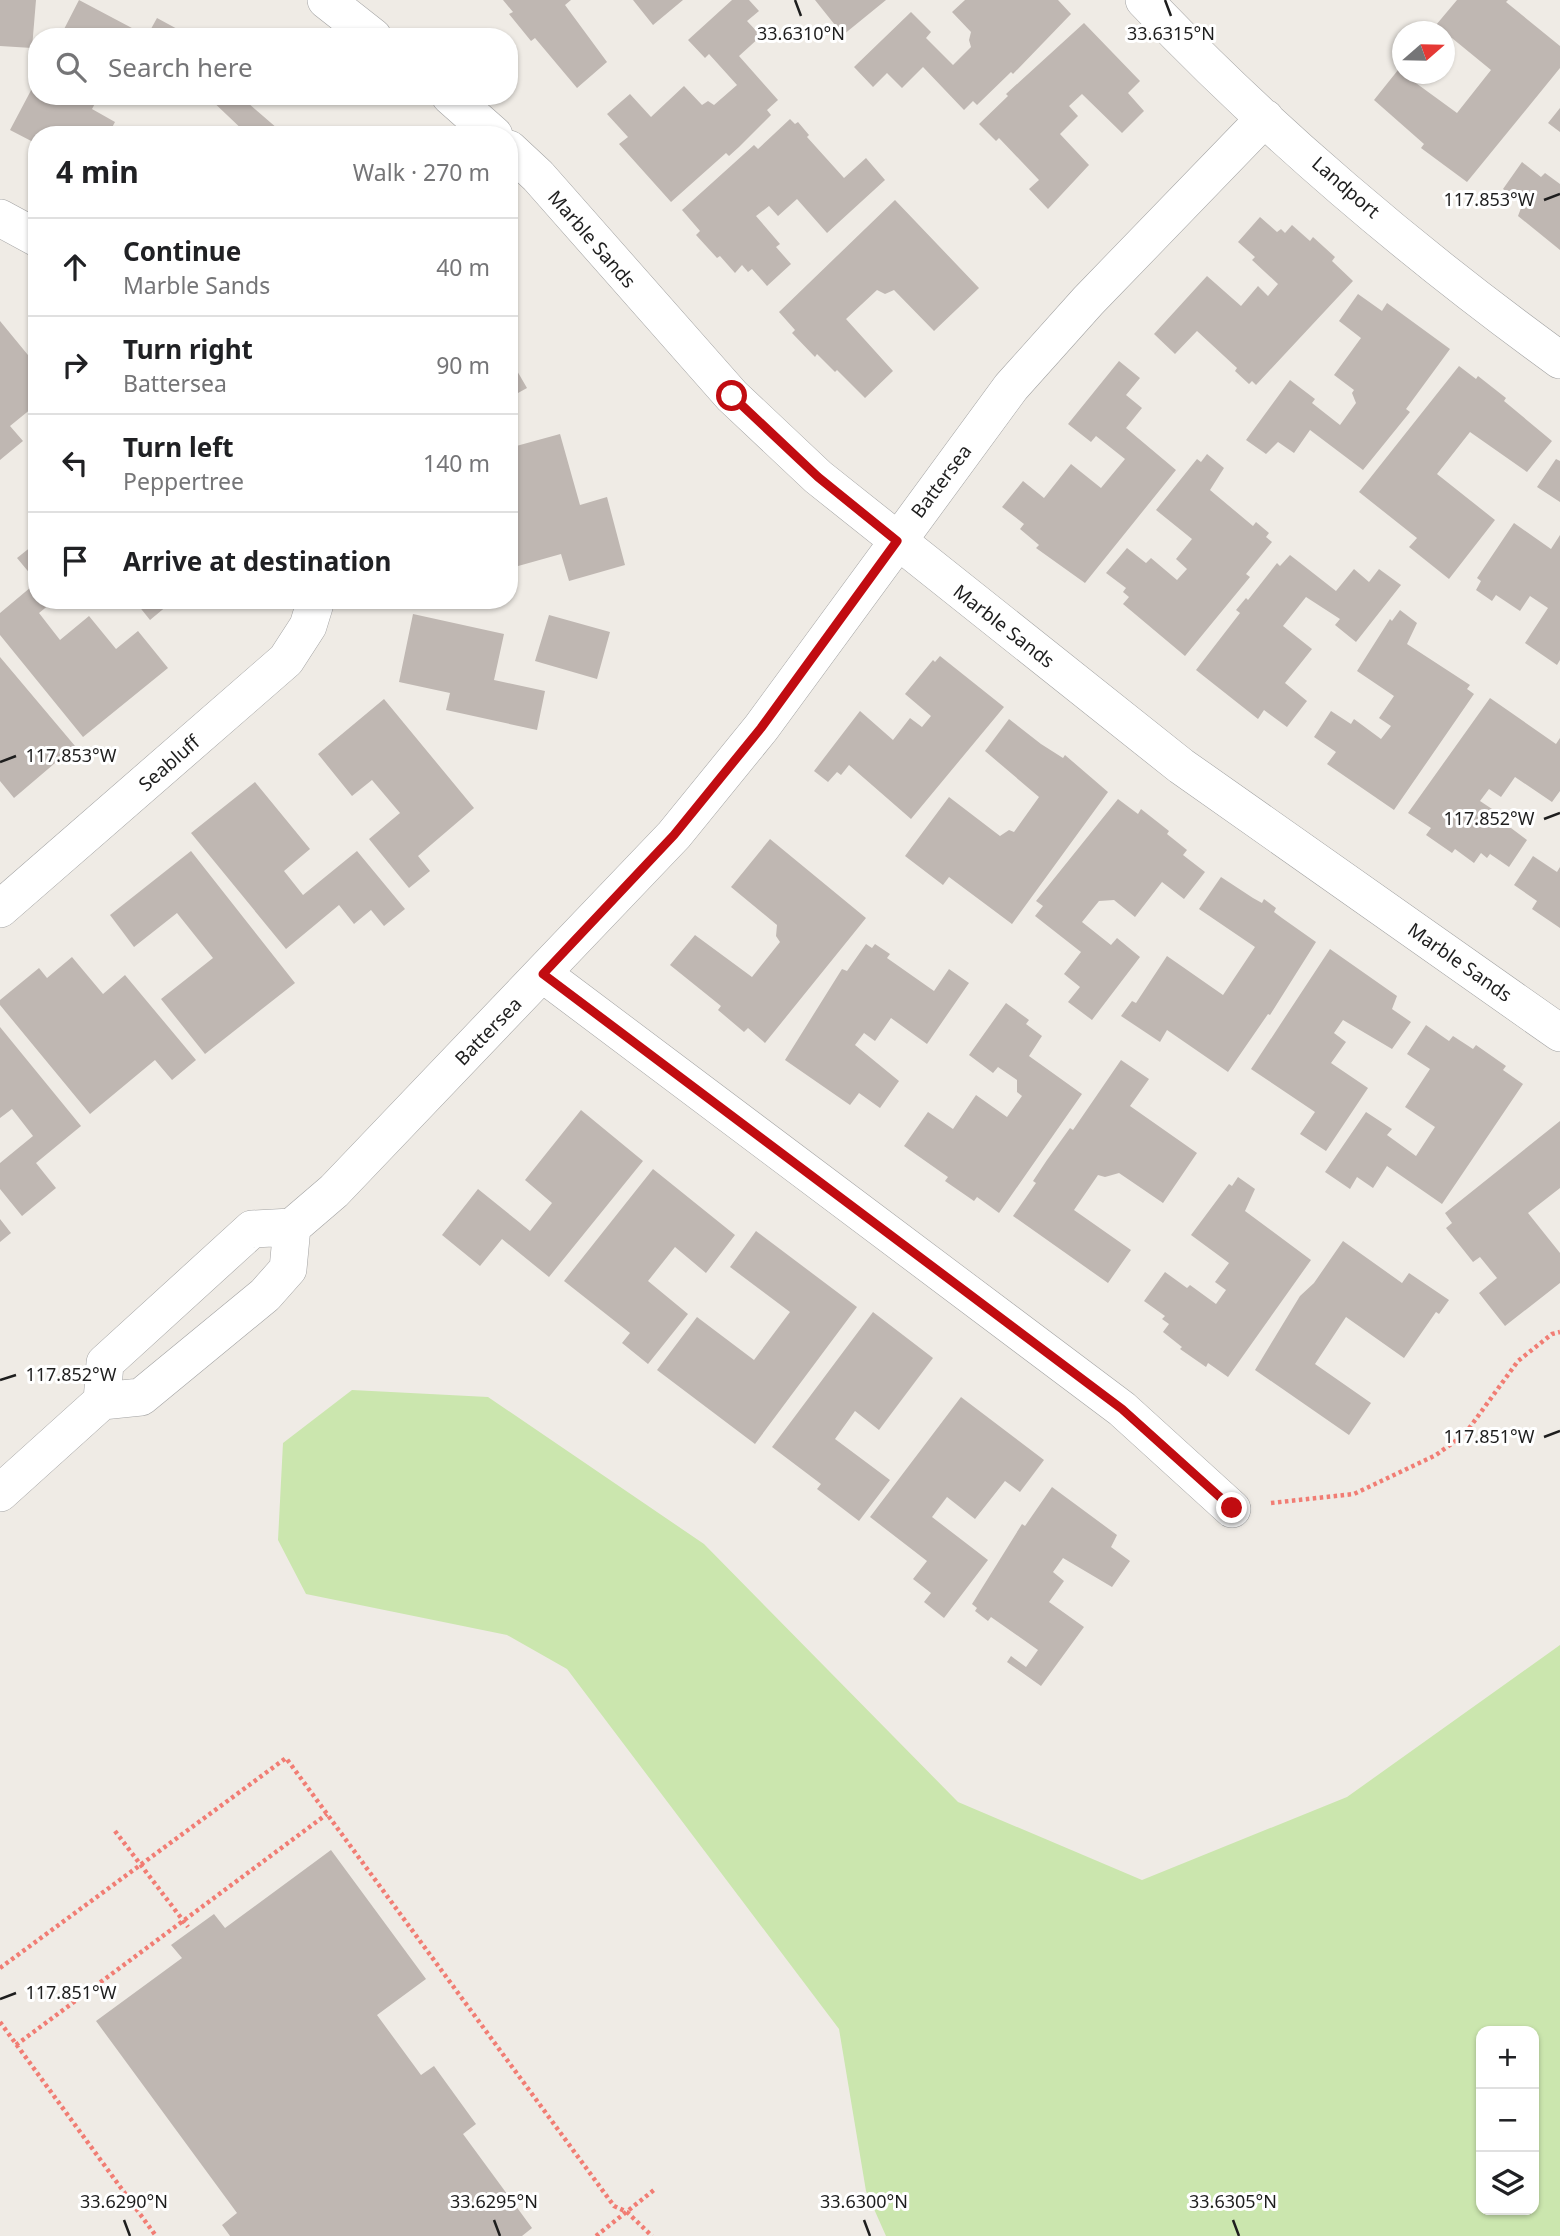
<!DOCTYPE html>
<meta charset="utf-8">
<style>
body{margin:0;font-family:"Noto Sans",sans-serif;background:#f2f2f2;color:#202124}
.controls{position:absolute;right:21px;bottom:21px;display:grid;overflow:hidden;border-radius:14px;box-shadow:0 2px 5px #0004}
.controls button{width:63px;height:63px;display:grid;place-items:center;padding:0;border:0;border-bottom:2px solid #e0e0e0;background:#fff;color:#202124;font:35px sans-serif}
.compass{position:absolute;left:1392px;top:21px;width:63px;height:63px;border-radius:50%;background:#fff;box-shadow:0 2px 5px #0004;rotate:70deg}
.stop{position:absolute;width:21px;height:21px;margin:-16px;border:5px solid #c10c11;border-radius:50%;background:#fff}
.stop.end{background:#c10c11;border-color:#fff;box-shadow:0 2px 7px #0008}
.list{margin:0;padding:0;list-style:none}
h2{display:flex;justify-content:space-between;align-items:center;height:91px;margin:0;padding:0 28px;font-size:30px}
h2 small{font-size:23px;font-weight:400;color:#757577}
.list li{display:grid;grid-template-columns:46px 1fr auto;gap:21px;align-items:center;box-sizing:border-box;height:98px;padding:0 28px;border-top:2px solid #e0e0e0}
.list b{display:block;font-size:26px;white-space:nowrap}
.list p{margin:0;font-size:23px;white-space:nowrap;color:#757577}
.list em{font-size:23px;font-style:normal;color:#757577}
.icon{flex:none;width:38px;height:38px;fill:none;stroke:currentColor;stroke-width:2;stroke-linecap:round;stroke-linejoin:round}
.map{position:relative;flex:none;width:1560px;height:2236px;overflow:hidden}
.search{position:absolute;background:#fff;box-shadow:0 2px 5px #0004;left:28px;top:28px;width:490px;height:77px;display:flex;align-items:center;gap:18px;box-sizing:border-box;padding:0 24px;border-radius:28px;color:#757577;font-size:26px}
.panel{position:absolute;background:#fff;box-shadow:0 2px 5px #0004;left:28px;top:126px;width:490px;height:483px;border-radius:28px}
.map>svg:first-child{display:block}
</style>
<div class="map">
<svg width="1560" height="2236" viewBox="0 0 1560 2236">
<rect width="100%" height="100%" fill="#efebe5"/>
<path fill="#cbe6ae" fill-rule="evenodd" d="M352 1390 488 1397 704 1544 958 1802 1142 1880 1347 1797 1560 1645V2236H886L866 2191 839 2029 567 1669 507 1635 306 1594 278 1540 283 1443ZM1481 2031H1534V2210H1481Z"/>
<path fill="#bfb7b2" d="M0 0H36L32 48 0 46Z
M79 0 147 36 157 18 192 37H60Z
M503 0H571L565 5 607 62 577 88 535 38 531 41 509 14 513 12Z
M633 0H683L653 25Z
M732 0H749L759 11 747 21 761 36 739 56 778 100 767 110 771 115 739 147 729 156 726 153 671 202 619 144 628 137 607 114 630 94 651 117 684 86 702 105 708 101 714 105 737 85 709 54 705 58 688 40Z
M815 0H886L843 35Z
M965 0H1058L1071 14 1013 74 1011 72 977 105 973 101 964 110 923 67 902 88 887 73 873 87 854 67 911 12 931 32 926 38 953 65 971 47 969 40 971 32 952 12Z
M1457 0H1508L1506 2 1560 46V68L1467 182 1421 148 1424 144 1374 100 1398 70 1457 113 1491 70 1436 25Z
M1084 23 1140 81 1128 93 1144 111 1122 133 1082 94 1069 106 1078 116 1060 134 1089 165 1048 209 1029 189 1039 180 999 138 996 141 979 124 1008 96 1006 94Z
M37 79V96H99L92 109 115 122 108 135H37V144L10 130Z
M207 96H254L248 103 285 135H248Z
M1560 108V132L1548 123Z
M790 119 795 124 798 122 809 135 807 137 844 178 866 158 885 180 827 233 797 199 778 216 769 206 756 216 780 244 776 247 791 264 767 286 752 269 748 272 742 265 735 273 720 256 717 258 696 235 700 231 682 210 754 145 758 149Z
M1522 162 1541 177 1545 173 1560 184V250L1518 216 1523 203 1503 189Z
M895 200 979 288 934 331 894 290 885 294 877 290 846 319 893 371 865 398 837 370 835 372 817 354 815 357 792 333 795 330 779 312Z
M1260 217 1277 232 1281 229 1285 233 1292 225 1310 241 1313 237 1335 257 1332 261 1353 281 1256 385 1252 381 1249 384 1235 371 1237 368 1197 331 1175 354 1154 334 1207 276 1241 306 1258 286 1268 296 1278 284 1252 260 1255 257 1238 242Z
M1358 294 1382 311 1387 303 1450 349 1406 409 1410 412 1363 470 1310 430 1294 453 1278 442 1266 454 1246 440 1290 380 1315 399 1312 403 1340 425 1356 403 1352 393 1354 390 1334 375 1361 338 1339 321Z
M0 321 37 366V404L10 426 23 441 0 460Z
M509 357 527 388 509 398Z
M1119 361 1140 378 1126 395 1142 408 1126 428 1176 470 1085 583 1036 548 1039 545 1020 529 1024 524 1002 507 1023 481 1044 498 1071 464 1101 488 1125 459 1096 436 1091 442 1068 424Z
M1459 366 1476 379 1478 376 1506 398 1504 401 1552 441 1527 472 1470 432 1437 474 1495 520 1449 579 1409 547 1417 538 1359 492Z
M560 434 580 505 607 497 625 565 569 581 561 554 511 568 509 562V448Z
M1207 454 1224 468 1210 490 1253 526 1256 522 1269 533 1266 537 1272 542 1246 574 1250 577 1185 656 1123 604 1129 597 1123 592 1126 588 1106 573 1127 548 1146 563 1151 558 1177 580 1187 569 1176 559 1192 539 1156 510 1197 459 1201 462Z
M1556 459 1560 461V502L1537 487Z
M1514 523 1551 549 1560 535V660L1557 665 1525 643 1548 608 1530 596 1520 611 1496 595 1492 601 1476 590 1481 581 1477 578Z
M37 542V582L17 558Z
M1290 555 1336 591 1354 569 1369 582 1379 569 1401 585 1356 642 1335 625 1340 619 1306 597 1283 626 1312 649 1285 683 1307 701 1287 727 1264 710 1258 719 1196 670 1240 613 1236 610 1246 598 1248 600 1277 563 1280 566Z
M37 582V600H55L39 613 60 640 89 616 116 649 138 631 168 668 83 737 0 635V613Z
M134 600H174L150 620Z
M1400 610 1417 623 1407 644 1470 685 1467 689 1474 694 1394 810 1327 764 1336 752 1314 737 1331 711 1351 724 1354 719 1381 739 1391 726 1379 718 1394 696 1357 671 1390 619 1392 621Z
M413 614 504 634 494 680 545 691 537 730 446 710 450 693 399 682Z
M549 615 610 632 597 679 535 661Z
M940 656 1004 707 911 819 849 765 841 775 837 772 828 782 814 771 860 711 893 740 910 718 922 727 931 716 905 694 933 660 935 662Z
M0 657 75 746 14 798 0 781Z
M1490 698 1556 744 1560 738V791L1552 802 1515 777 1501 797 1489 789 1480 801 1510 821 1507 825 1527 840 1509 867 1490 854 1487 858 1481 853 1474 863 1455 849 1452 853 1426 835 1431 828 1408 813Z
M384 699 474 808 418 856 430 871 409 888 369 839 400 813 372 780 352 796 318 754Z
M1009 719 1041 744 1063 758 1065 755 1108 792 1012 924 949 877 943 885 905 856 949 797 1000 836 1009 830 1014 832 1039 797 985 751Z
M255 782 310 849 284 871 303 895 357 851 405 909 384 926 371 910 354 924 339 905 286 949 191 833Z
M1118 799 1138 814 1141 809 1169 831 1167 834 1187 850 1183 855 1205 872 1184 899 1162 882 1135 917 1114 900 1099 901 1082 922 1111 945 1117 938 1140 957 1092 1020 1068 1002 1080 987 1064 974 1081 952 1035 916 1043 906 1036 901Z
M770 839 866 918 765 1043 748 1028 744 1032 718 1010 721 1006 670 965 695 935 752 977 780 942 776 936 777 925 731 887Z
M191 851 295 983 205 1054 161 999 213 958 177 913 134 947 110 915Z
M1533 856 1557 872 1560 867V928L1532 909 1537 901 1514 885Z
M1221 877 1253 898 1262 903 1264 899 1276 908 1274 912 1282 918 1316 942 1270 1015 1268 1014 1228 1072 1167 1030 1160 1042 1121 1016 1132 1001 1136 1003 1167 956 1223 995 1255 947 1199 909Z
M866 944 872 948 875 944 890 954 887 958 934 991 949 969 969 983 927 1044 891 1018 875 1041 864 1033 855 1045 899 1081 880 1108 859 1093 850 1105 785 1060 842 969 847 971Z
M1330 949 1397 996 1392 1009 1411 1022 1392 1049 1343 1020 1334 1033 1346 1042 1331 1063 1368 1088 1326 1151 1300 1134 1315 1112 1251 1069Z
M72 957 103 994 125 975 196 1060 172 1080 155 1060 90 1114 0 1005V1000L39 968 47 978Z
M1006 1003 1029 1020 1026 1024 1042 1036 1029 1056 1082 1094 999 1213 977 1197 974 1201 945 1181 948 1177 904 1146 928 1112 953 1129 976 1095 1007 1117 1022 1096 1017 1092V1080L998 1067 993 1073 969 1055Z
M1426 1025 1449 1041 1453 1036 1473 1049 1476 1045 1506 1066 1503 1070 1523 1084 1442 1204 1387 1166 1373 1188 1357 1177 1350 1189 1325 1172 1366 1112 1392 1129 1387 1135 1416 1156 1435 1127 1405 1107 1430 1069 1407 1054Z
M0 1027 81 1126 36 1163 56 1188 22 1216 0 1189V1163L33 1136 12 1109 0 1118Z
M1121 1060 1149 1079 1130 1106 1197 1153 1163 1203 1119 1173 1105 1177 1098 1175 1074 1210 1131 1250 1108 1283 1013 1216 1036 1183 1033 1181 1047 1160 1070 1128 1073 1130Z
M581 1110 643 1161 549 1277 502 1239 480 1266 442 1235 478 1189 530 1231 552 1203 525 1180Z
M1560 1121V1188L1528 1213 1560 1253V1283L1505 1326 1479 1293 1497 1278 1480 1257 1473 1262 1446 1228 1452 1223 1445 1213Z
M653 1169 735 1235 706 1273 675 1247 648 1281 688 1314 648 1364 622 1343 630 1333 564 1281Z
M1238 1177 1255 1189 1245 1211 1311 1260 1228 1377 1208 1363 1206 1367 1180 1349 1182 1347 1163 1332 1169 1324 1162 1319 1165 1316 1144 1301 1165 1272 1187 1288 1190 1285 1216 1304 1226 1290 1215 1282 1229 1263 1191 1235 1229 1184 1232 1186Z
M0 1219 11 1233 0 1242Z
M756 1231 857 1307 755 1444 657 1370 697 1317 754 1360 790 1312 730 1267Z
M1343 1241 1402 1283 1409 1273 1449 1300 1439 1314 1436 1312 1404 1358 1346 1317 1315 1364 1371 1403 1349 1435 1255 1370 1300 1296 1314 1283Z
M873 1312 933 1358 879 1430 855 1411 835 1439 890 1480 859 1521 817 1489 821 1484 772 1447Z
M961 1397 1044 1460 1020 1492 1005 1481 975 1519 947 1497 932 1517 988 1560 944 1618 924 1602 931 1593 913 1579 927 1561 870 1517Z
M1052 1487 1117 1535 1111 1547 1130 1561 1112 1587 1063 1558 1053 1572 1064 1581 1049 1602 1084 1627 1041 1686 1007 1662 1011 1656 1026 1667 1038 1650 991 1617 988 1621 975 1611 977 1608 972 1604 1022 1524 1025 1526Z
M331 1850 426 1979 377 2015 421 2075 434 2066 476 2124 463 2134 532 2228 522 2236H230L222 2225 237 2213 96 2021 182 1958 171 1945 214 1914 225 1928Z"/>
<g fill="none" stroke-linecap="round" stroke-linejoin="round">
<defs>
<path id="minor" d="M326 0 373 37
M1144 0C1267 130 1415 255 1560 360
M450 96 494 135
M509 149 538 176 732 396 818 477 1181 766 1560 1033
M0 218 37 238
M0 909 286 660 308 626 316 600
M543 974 1122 1409 1232 1509
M102 1401 105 1363 252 1229 292 1227 334 1191 674 835 761 728 1011 387 1088 301 1265 118
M0 1493 102 1401 141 1397 265 1295 288 1269 292 1227"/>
</defs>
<use href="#minor" stroke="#a2a2a2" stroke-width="38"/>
<path stroke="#f17d74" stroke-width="4.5" stroke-dasharray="3.5 3.5" stroke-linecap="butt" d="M1271 1503 1354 1494 1436 1455 1465 1434 1518 1361 1552 1334 1560 1332
M115 1831 188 1927
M0 1968 286 1758 614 2206 627 2212 652 2236
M0 2022 156 2236
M16 2045 327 1814
M596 2236 654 2190"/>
<use href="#minor" stroke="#fff" stroke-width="37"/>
</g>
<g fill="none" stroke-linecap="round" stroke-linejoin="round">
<path stroke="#c10c11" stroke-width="9" d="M732 396 818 477 897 541 761 728 674 835 543 974 1122 1409 1232 1508"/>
</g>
<path fill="none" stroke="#1e1e1e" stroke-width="2.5" d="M795 0 801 16M1165 0 1171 16M1544 200 1560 194M0 762 16 756M1544 819 1560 813M0 1380 16 1375M1544 1437 1560 1431M0 1999 16 1993M124 2220 130 2236M494 2220 500 2236M864 2220 870 2236M1233 2220 1239 2236"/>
<g text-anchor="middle" stroke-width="6" stroke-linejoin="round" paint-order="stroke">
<g font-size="19" fill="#1e1e1e" stroke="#fff">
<text transform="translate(1346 187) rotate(41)" y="7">Landport</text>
<text transform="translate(592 239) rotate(49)" y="7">Marble Sands</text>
<text transform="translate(941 481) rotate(-53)" y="7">Battersea</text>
<text transform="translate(1004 626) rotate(38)" y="7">Marble Sands</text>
<text transform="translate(169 763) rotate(-41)" y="7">Seabluff</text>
<text transform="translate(1460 962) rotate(35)" y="7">Marble Sands</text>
<text transform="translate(488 1031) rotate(-46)" y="7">Battersea</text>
</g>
</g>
<g font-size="18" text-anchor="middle" fill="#1e1e1e" stroke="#fff" stroke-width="6" stroke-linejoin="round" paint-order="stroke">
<text x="801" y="40">33.6310°N</text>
<text x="1171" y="40">33.6315°N</text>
<text x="1489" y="206">117.853°W</text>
<text x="71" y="762">117.853°W</text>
<text x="1489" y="825">117.852°W</text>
<text x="71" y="1381">117.852°W</text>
<text x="1489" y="1443">117.851°W</text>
<text x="71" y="1999">117.851°W</text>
<text x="124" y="2208">33.6290°N</text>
<text x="494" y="2208">33.6295°N</text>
<text x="864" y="2208">33.6300°N</text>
<text x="1233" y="2208">33.6305°N</text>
</g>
</svg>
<div class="controls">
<button>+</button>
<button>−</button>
<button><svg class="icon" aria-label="layers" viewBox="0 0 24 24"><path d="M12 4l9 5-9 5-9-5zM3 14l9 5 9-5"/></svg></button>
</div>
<svg class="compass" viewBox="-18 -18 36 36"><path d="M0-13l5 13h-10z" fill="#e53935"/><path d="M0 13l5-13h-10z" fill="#757577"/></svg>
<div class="stop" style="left:732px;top:396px"></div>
<div class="stop end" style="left:1232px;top:1508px"></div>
<div class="search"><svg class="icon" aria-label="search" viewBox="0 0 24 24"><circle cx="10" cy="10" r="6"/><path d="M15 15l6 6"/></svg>Search here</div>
<section class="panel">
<h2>4 min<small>Walk · 270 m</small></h2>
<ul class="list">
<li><svg class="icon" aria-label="ahead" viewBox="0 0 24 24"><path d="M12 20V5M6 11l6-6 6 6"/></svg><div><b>Continue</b><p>Marble Sands</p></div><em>40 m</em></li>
<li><svg class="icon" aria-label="right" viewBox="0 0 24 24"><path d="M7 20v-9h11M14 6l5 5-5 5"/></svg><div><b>Turn right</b><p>Battersea</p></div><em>90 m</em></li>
<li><svg class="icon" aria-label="left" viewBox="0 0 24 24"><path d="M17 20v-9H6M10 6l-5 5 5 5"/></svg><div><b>Turn left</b><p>Peppertree</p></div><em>140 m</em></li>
<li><svg class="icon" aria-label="arrive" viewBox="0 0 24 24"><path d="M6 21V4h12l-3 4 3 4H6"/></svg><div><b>Arrive at destination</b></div></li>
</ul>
</section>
</div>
